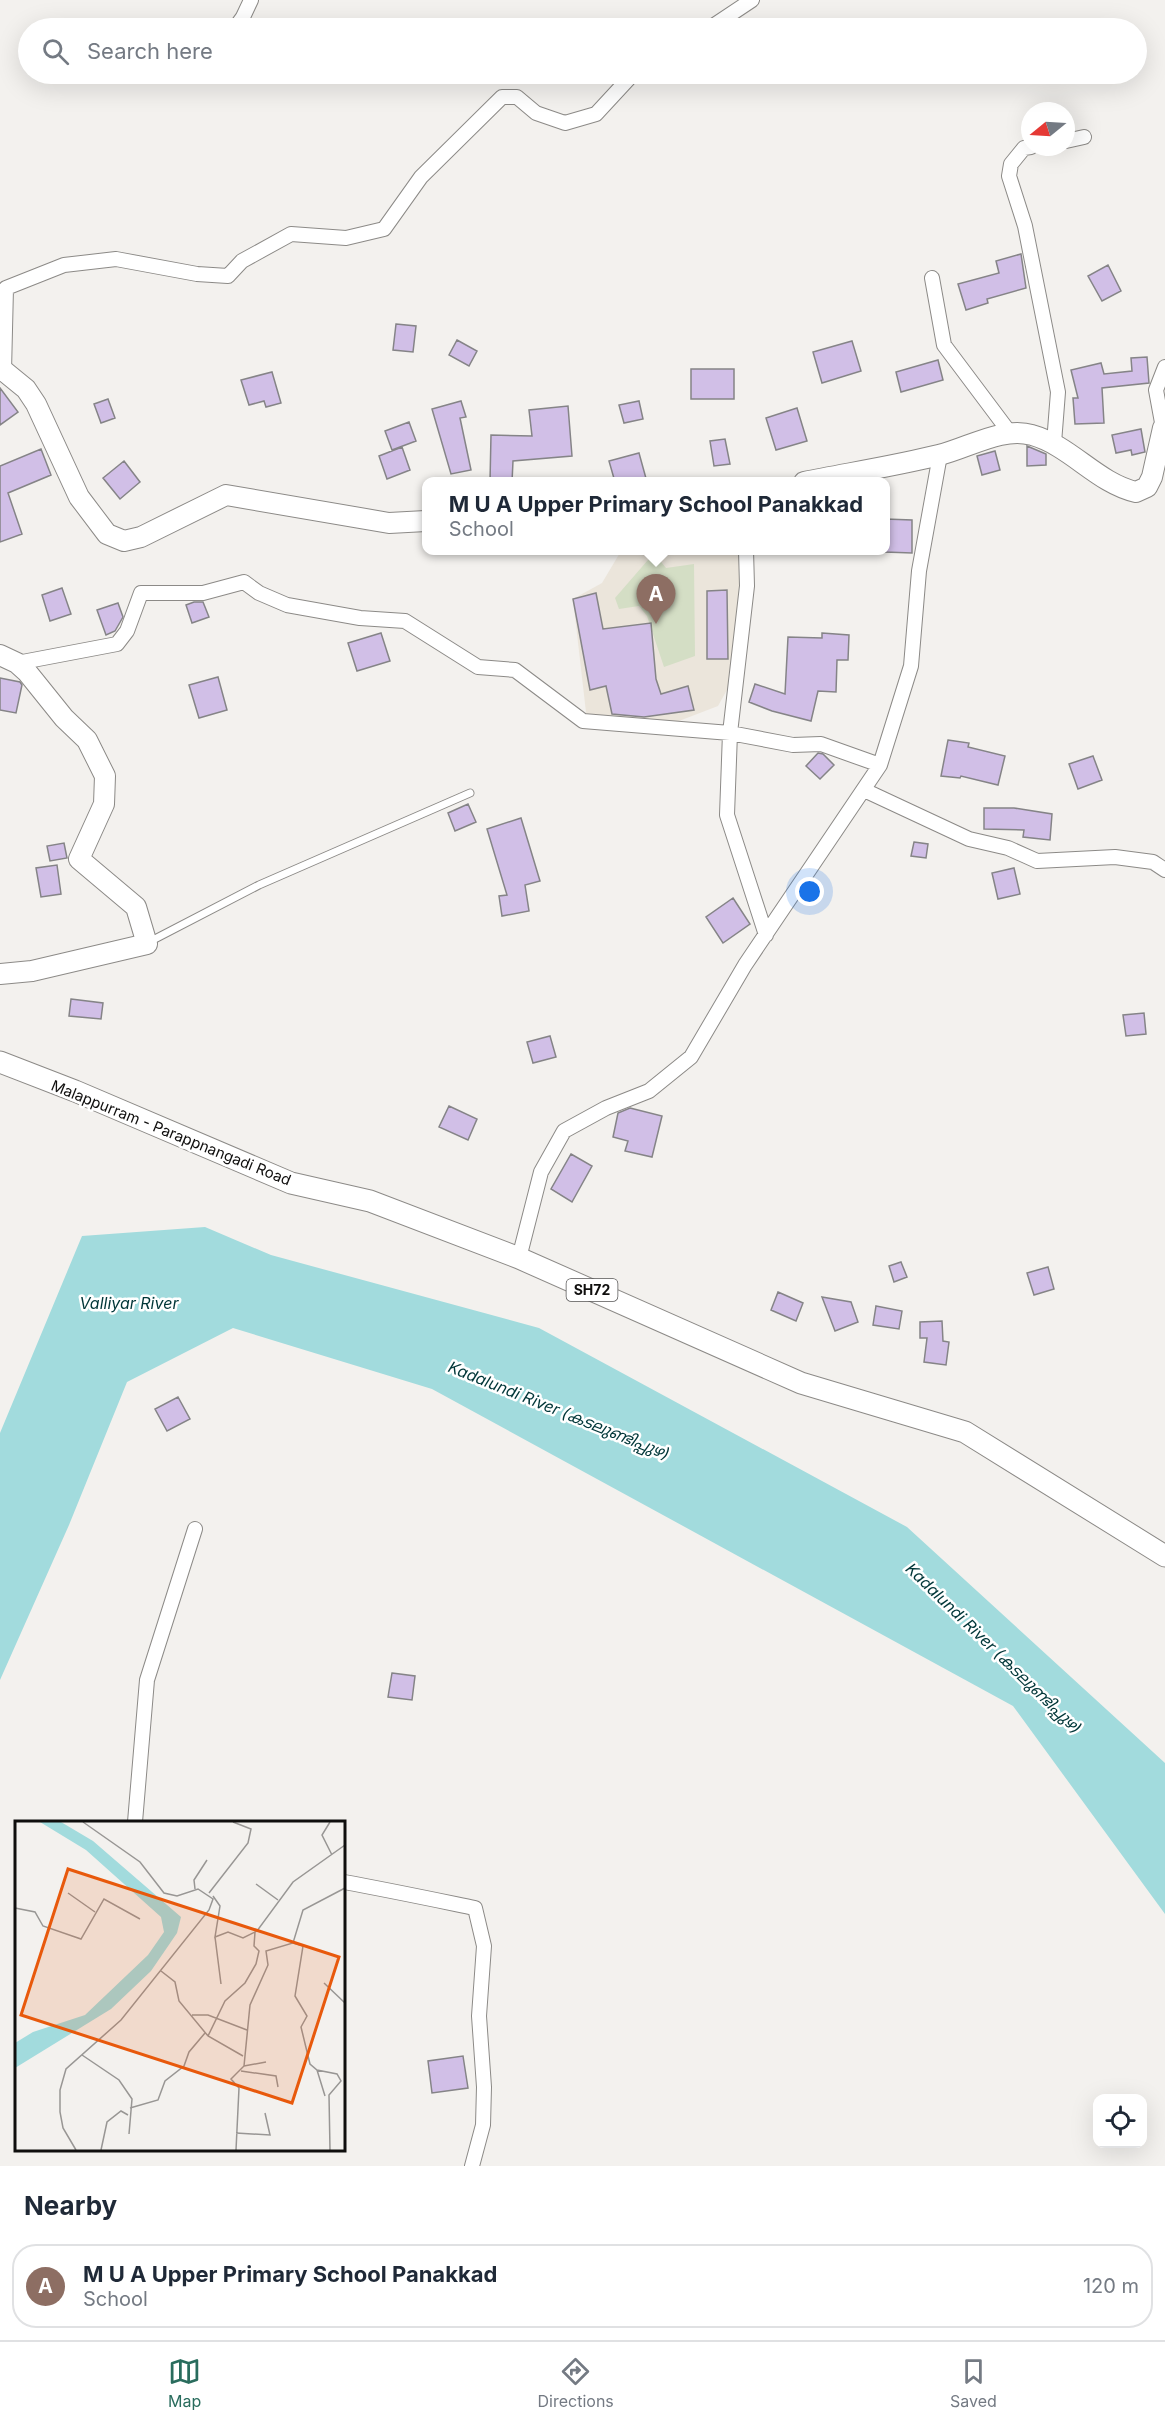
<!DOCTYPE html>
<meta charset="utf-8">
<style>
body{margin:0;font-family:Inter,"Noto Sans Malayalam",sans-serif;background:#f6f6f7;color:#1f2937}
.controls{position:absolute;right:18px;bottom:18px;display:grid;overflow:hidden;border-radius:12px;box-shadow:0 6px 24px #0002}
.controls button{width:54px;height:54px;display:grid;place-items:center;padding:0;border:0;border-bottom:2px solid #e0e1e3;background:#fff;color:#1f2937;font:30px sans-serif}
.compass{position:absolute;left:1021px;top:102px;width:54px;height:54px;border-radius:50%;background:#fff;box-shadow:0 6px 24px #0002;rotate:252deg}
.you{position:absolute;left:810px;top:892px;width:21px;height:21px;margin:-15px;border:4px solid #fff;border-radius:50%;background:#1a73e8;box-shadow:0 0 0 9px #1a73e833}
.badge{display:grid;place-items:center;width:39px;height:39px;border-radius:50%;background:#296c5d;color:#fff;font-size:20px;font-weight:700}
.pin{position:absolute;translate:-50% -50px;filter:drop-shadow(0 2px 3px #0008)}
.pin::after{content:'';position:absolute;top:32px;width:21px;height:18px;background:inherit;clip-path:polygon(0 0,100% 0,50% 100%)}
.popup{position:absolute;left:422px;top:477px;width:468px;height:78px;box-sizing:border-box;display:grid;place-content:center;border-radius:12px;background:#fff;filter:drop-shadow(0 2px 4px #0005);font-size:20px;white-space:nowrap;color:#747a83}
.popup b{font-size:22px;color:#1f2937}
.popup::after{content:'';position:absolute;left:50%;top:100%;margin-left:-12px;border:12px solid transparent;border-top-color:#fff}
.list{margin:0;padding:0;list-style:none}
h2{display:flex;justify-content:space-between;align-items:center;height:78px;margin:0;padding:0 24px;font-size:26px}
h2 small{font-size:20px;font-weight:400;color:#747a83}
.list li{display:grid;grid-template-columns:39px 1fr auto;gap:18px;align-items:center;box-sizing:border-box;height:84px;margin:0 12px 12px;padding:0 12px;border:2px solid #e0e1e3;border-radius:24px}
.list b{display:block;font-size:22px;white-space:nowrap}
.list p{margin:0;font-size:20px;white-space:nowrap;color:#747a83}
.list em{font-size:20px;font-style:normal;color:#747a83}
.icon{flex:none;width:33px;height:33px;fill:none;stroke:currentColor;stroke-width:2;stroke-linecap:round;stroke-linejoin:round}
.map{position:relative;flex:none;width:1165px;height:2166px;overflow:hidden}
.search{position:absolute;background:#fff;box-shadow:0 6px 24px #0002;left:18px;right:18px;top:18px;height:66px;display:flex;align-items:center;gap:15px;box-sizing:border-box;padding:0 21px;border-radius:33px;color:#747a83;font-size:22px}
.sheet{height:174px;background:#fff}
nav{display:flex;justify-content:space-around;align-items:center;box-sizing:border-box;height:84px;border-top:2px solid #e0e1e3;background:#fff;font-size:16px;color:#747a83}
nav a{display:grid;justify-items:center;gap:3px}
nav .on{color:#296c5d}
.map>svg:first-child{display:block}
</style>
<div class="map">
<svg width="1165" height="2166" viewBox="0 0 1165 2166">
<rect width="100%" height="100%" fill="#f3f1ee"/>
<path fill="#ebe5db" d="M621 551H739L740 574 733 679 718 706 666 726 587 721 573 599 602 583Z"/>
<path fill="#d4dec5" d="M654 553 666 568 694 564 695 656 664 667 647 616 639 606 619 609 615 598Z"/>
<path fill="#a2dbdd" d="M205 1227 271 1255 539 1328 907 1527 1165 1763V1914L1013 1706 432 1389 233 1328 127 1382 69 1525 0 1680V1433L82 1236Z"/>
<path fill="#d1bfe7" stroke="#858487" stroke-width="1.5" d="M1021 254 1026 288 987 299 988 303 966 310 958 284 999 273 996 261Z
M1108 265 1121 291 1102 301 1088 276Z
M396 324 416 326 413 352 393 350Z
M457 340 477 351 469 366 449 355Z
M852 341 861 371 822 383 813 352Z
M1147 357 1149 383 1102 388 1104 423 1075 424 1073 398H1078L1071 370 1101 363 1104 374 1132 371 1131 358Z
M938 360 943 380 901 392 896 372Z
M691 369H734V399H691Z
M272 372 281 403 266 407 264 401 249 405 241 380Z
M0 388 18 412 0 425Z
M108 399 115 418 101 423 94 404Z
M461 401 466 417 460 418 471 470 451 474 432 409Z
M639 401 643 419 624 423 619 405Z
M568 406 572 456 513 461 512 482H490L491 435 532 436 529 410Z
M797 408 807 441 776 450 766 418Z
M409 422 416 441 392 450 385 431Z
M1141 429 1145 452 1132 455 1131 450 1116 453 1112 435Z
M725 439 730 464 714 466 710 441Z
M1027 446 1046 454V465L1027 466Z
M402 447 410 470 387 479 379 456Z
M41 449 51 475 8 493 22 534 0 542V466Z
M995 451 1000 470 982 475 977 456Z
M639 453 647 482H615L609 461Z
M124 461 140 482 120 499 103 478Z
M885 519 912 520V553L885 552Z
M62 588 71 614 50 621 42 595Z
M727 590 728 659H707V591Z
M596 593 603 629 651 623 656 679 661 694 688 686 694 710 644 717 612 714 606 686 590 690 573 599Z
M194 602H203L209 617 192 623 186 605Z
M118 603 123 617 115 631 106 635 97 610Z
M381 633 390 661 357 671 348 643Z
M822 633 849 635 848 660H837L836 692 818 691 811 721 772 711 749 702 755 684 785 694 788 637 822 638Z
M218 677 227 710 199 718 189 685Z
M0 678 20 682 22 685 16 713 0 710Z
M948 740 969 743 968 747 1005 756 998 785 961 776 960 778 941 776Z
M818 753 823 754 834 765 820 779 806 766Z
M1093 756 1102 780 1078 789 1069 764Z
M468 804 476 822 455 831 448 813Z
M984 808H1014L1052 814 1050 840 1023 837 1024 830 984 829Z
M521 818 540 881 525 885 529 911 502 916 499 896 507 895 487 829Z
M914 842 928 844 926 858 911 856Z
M64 843 67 858 50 861 47 846Z
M57 865 61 894 41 897 36 868Z
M1014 868 1020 894 998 899 992 873Z
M733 898 750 924 723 943 706 917Z
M71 999 103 1003 101 1019 69 1016Z
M1144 1013 1146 1034 1126 1036 1123 1015Z
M550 1036 556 1057 533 1063 527 1042Z
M449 1106 477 1119 468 1140 439 1127Z
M630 1108 662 1116 652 1157 625 1151 628 1141 613 1137 618 1113Z
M571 1154 592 1166 572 1202 551 1189Z
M901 1262 907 1277 894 1282 889 1266Z
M1048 1267 1054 1289 1034 1295 1027 1273Z
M778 1292 803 1303 796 1321 771 1310Z
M822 1297 851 1302 858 1322 835 1331Z
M876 1306 902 1311 899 1329 873 1325Z
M942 1321 943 1341 949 1342 946 1365 924 1362 927 1338H920V1322Z
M178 1397 190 1419 167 1431 155 1409Z
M392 1673 415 1676 412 1700 388 1697Z
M463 2056 468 2088 432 2093 428 2061Z"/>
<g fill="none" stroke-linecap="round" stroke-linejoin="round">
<defs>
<path id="lane" d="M149 942 259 885 470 793"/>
<path id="street" d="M235 28 243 17 251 0
M710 28 752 0
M1066 141 1084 137
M1031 147 1024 148 1011 164 1009 176 1025 226 1058 392 1054 443
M932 278 944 345 1010 433
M4 371 6 288 64 265 116 259 197 274 228 276 242 261 291 234 346 238 384 229 421 177 502 97H517L536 113 565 123 596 114 633 74
M1163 428 1156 390 1165 367
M746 550 747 586 730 733 727 815 766 935
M17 663 117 644 127 631 141 593H203L244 582 259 593 287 605 360 618 405 621 478 667 515 670 583 721 730 733 793 745 821 744 880 765
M864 790 969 839 1008 848 1037 861 1115 857 1153 862 1165 870
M519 1258 541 1172 564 1131 606 1108 649 1091 691 1057 745 965 880 765 911 666 919 571 940 455
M135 1822 147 1680 195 1529
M344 1882C388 1890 431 1899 475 1908L484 1946 479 2016 484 2087 483 2125 472 2166"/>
<path id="secondary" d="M0 371H4L26 389 36 404 79 497 107 534 124 541 141 537 226 495 389 523 426 521
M804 482C849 473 895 466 939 455 968 448 1003 426 1032 435 1071 446 1097 483 1136 492L1147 487 1152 477 1163 428 1165 425
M0 655 17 663 27 672 64 718 87 740 105 776 104 804 79 859 136 907 147 944 32 971 0 974"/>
<path id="primary" d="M0 1062 75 1091 291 1183 370 1201 519 1258 801 1383 965 1432 1165 1556"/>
</defs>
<use href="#lane" stroke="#8c8a87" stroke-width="9"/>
<use href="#street" stroke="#8c8a87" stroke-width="16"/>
<use href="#secondary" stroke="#8c8a87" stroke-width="22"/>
<use href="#primary" stroke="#8c8a87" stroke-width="23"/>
<use href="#lane" stroke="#fff" stroke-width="7"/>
<use href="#street" stroke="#fff" stroke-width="14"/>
<use href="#secondary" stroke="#fff" stroke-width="20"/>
<use href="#primary" stroke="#fff" stroke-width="21"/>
</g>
<g text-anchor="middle" stroke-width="5" stroke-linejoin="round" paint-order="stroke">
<rect fill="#fff" stroke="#575656" stroke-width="1.5" x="566.5" y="1279" width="51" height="22" rx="4.5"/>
<g font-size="14" font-weight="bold" fill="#0f0e0d">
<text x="592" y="1295">SH72</text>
</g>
<g font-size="15" fill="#0f0e0d" stroke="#fff">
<text transform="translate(171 1133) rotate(22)" y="5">Malappurram - Parappnangadi Road</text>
</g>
<g font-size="16" font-style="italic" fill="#003638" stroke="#fff">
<text x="129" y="1309">Valliyar River</text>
<text transform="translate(559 1410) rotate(22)" y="6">Kadalundi River (കടലുണ്ടിപ്പുഴ)</text>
<text transform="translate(994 1648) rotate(44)" y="6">Kadalundi River (കടലുണ്ടിപ്പുഴ)</text>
</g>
</g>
<g transform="translate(15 1821)">
<rect width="330" height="330" fill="#f3f1ee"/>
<path d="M25 1H46L78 20 166 96 162 112 136 150 96 188 0 247V222L18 211 70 194 133 134 149 111 146 96 71 29Z" fill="#a2dbdd"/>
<path fill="none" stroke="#989694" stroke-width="1.5" d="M315 1 307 14 317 34M241 63 263 79M180 68 179 59 192 39M53 72 80 91M194 72 233 22 236 8 218 1M198 75 205 85 200 116 213 111 228 117 242 110 278 61 330 24M0 87 20 91 28 105 66 118 89 78 125 98M200 116 206 163M278 122 288 125 280 175 292 195 286 206 295 243 302 249 322 253 326 260 314 274 315 329M146 150 160 161 164 180 193 215 228 235M309 162 330 182M177 194H193L232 209M193 215 210 180 230 162 241 143 244 130 239 125 240 111M67 234 104 259 117 278 114 313M229 245 251 241M302 249 310 275M226 250 261 255 263 266M115 287 143 279 150 260 169 245 174 231 190 212M221 312 255 314 250 292M61 329 48 307 45 291V269L51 248 106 199 194 89 198 78 183 68 162 75 149 72 125 41 68 1M86 329 92 301 106 290 113 294M221 329 224 267 216 258 229 245 235 184 253 144 251 130 278 122 288 89 330 67"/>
<path fill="#e8590c" fill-opacity="0.15" stroke="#e8590c" stroke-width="3" d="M53 48 324 136 277 282 6 194Z"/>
<rect width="330" height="330" fill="none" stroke="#0f0e0d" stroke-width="3"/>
</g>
</svg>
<div class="controls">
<button><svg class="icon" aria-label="locate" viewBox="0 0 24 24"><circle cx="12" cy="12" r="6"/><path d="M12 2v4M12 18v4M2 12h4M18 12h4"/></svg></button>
</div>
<svg class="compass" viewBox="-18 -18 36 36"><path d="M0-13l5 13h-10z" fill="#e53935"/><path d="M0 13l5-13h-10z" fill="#747a83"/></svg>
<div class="you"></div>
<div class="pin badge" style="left:656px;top:624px;background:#8d6e63">A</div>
<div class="popup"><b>M U A Upper Primary School Panakkad</b>School</div>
<div class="search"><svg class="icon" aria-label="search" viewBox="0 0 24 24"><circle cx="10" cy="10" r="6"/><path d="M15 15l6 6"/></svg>Search here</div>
</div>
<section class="sheet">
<h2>Nearby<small></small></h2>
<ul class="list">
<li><span class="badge" style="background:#8d6e63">A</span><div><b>M U A Upper Primary School Panakkad</b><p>School</p></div><em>120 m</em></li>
</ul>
</section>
<nav>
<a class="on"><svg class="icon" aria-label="map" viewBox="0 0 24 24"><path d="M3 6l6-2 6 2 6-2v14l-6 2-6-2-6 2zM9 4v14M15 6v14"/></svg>Map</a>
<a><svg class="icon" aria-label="directions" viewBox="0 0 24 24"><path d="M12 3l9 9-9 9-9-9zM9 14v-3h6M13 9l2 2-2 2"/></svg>Directions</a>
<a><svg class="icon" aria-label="saved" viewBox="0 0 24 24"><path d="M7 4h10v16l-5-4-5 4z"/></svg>Saved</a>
</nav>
